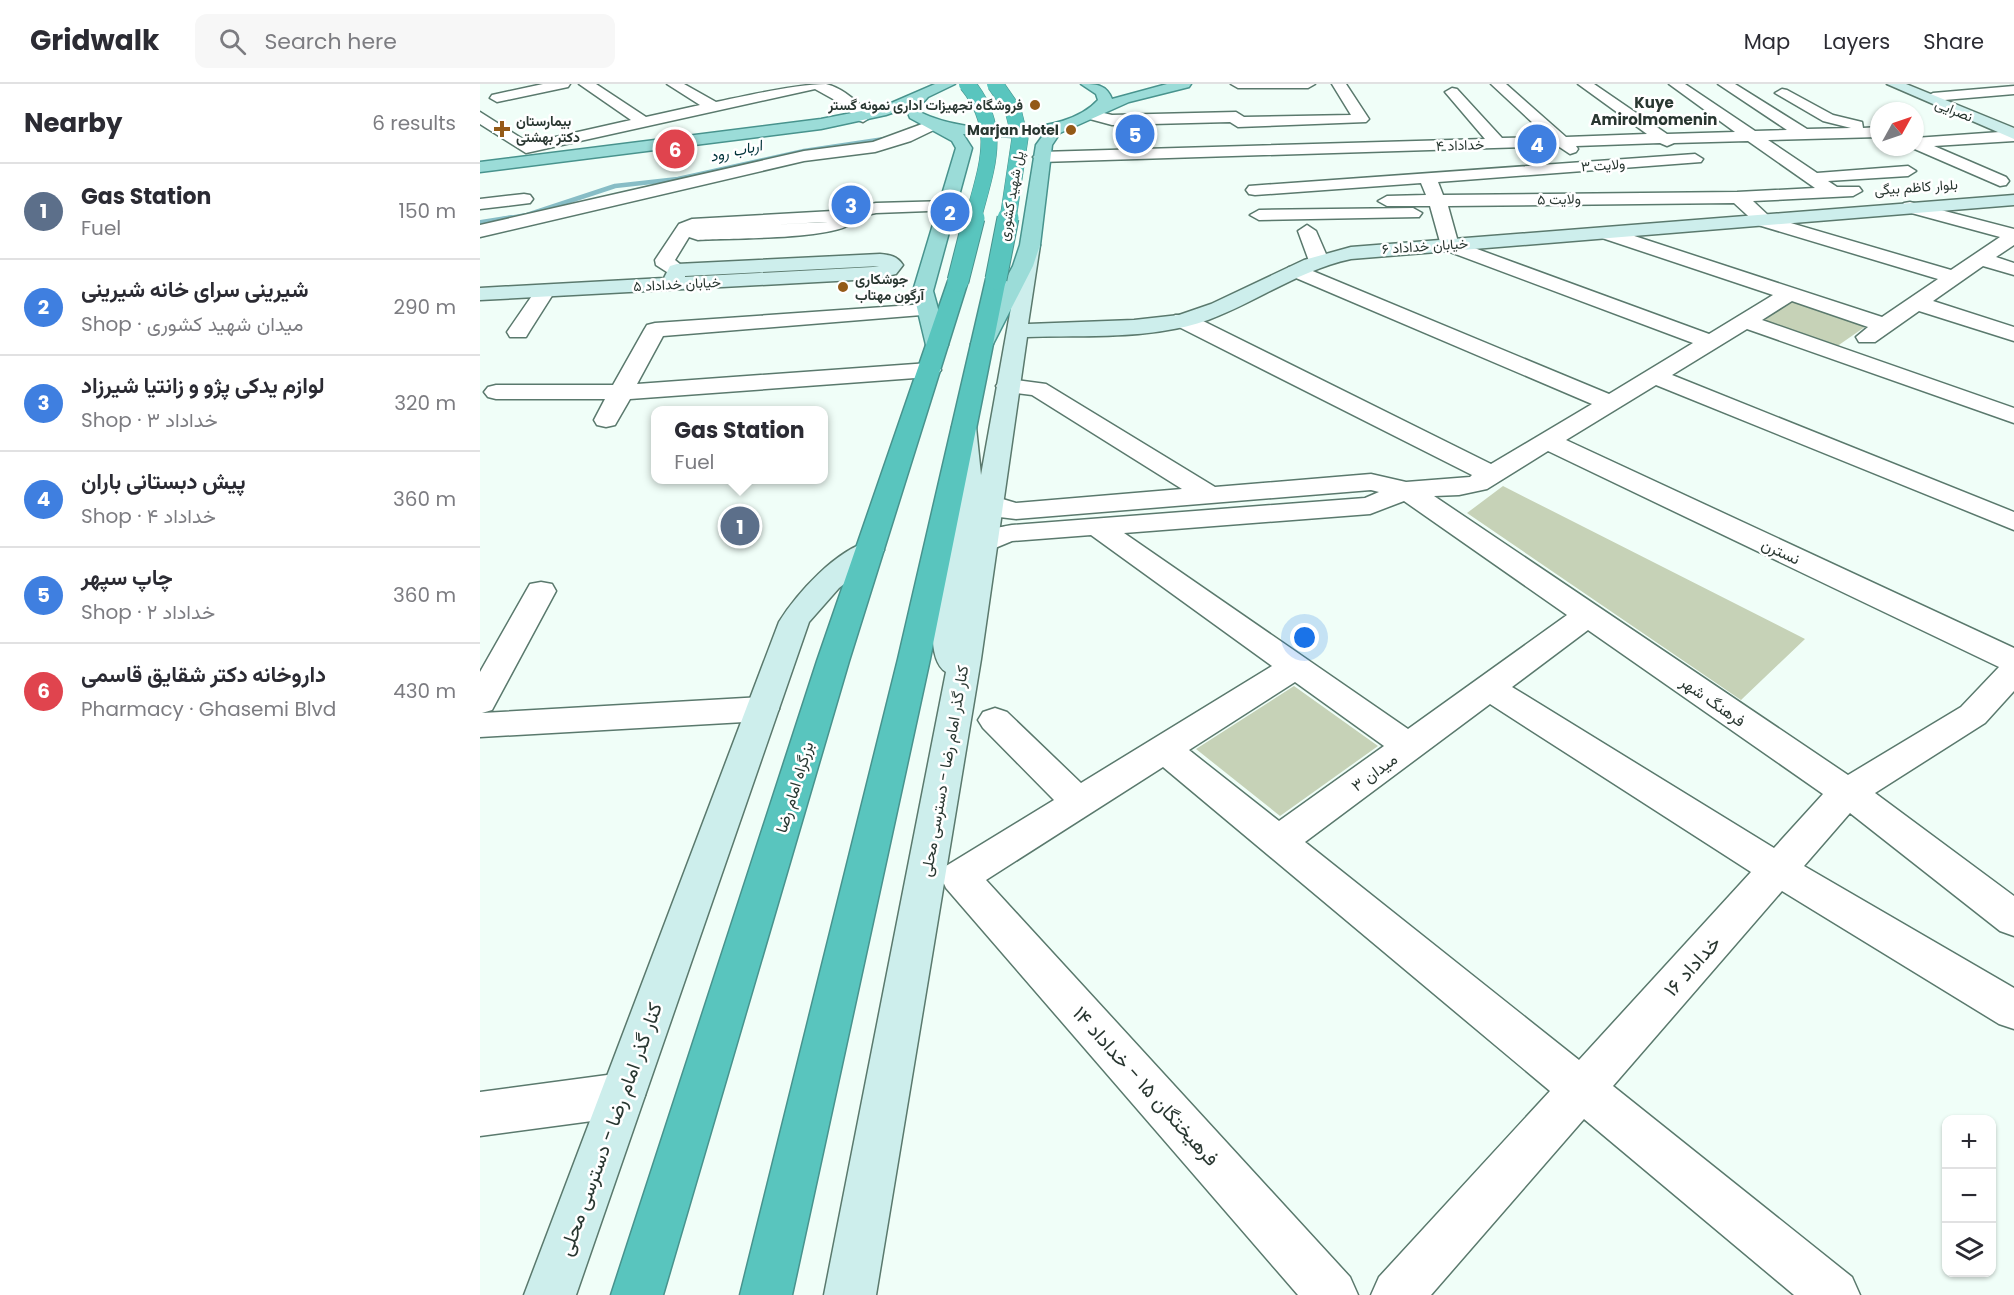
<!DOCTYPE html>
<meta charset="utf-8">
<style>
body{margin:0;font-family:Poppins,Vazirmatn,sans-serif;background:#f7f7f7;color:#2b2b33}
.controls{position:absolute;right:18px;bottom:18px;display:grid;overflow:hidden;border-radius:12px;box-shadow:0 2px 4px #0004}
.controls button{width:54px;height:54px;display:grid;place-items:center;padding:0;border:0;border-bottom:2px solid #e1e1e2;background:#fff;color:#2b2b33;font:30px sans-serif}
.compass{position:absolute;left:1390px;top:18px;width:54px;height:54px;border-radius:50%;background:#fff;box-shadow:0 2px 4px #0004;rotate:50deg}
.you{position:absolute;left:825px;top:554px;width:21px;height:21px;margin:-15px;border:4px solid #fff;border-radius:50%;background:#1a73e8;box-shadow:0 0 0 9px #1a73e833}
.badge{display:grid;place-items:center;width:39px;height:39px;border-radius:50%;background:#945a17;color:#fff;font-size:20px;font-weight:700}
.pin{position:absolute;translate:-50% -50%;border:3px solid #fff;box-shadow:0 2px 6px #0006}
.popup{position:absolute;left:171px;top:322px;width:177px;height:78px;box-sizing:border-box;display:grid;place-content:center;border-radius:12px;background:#fff;filter:drop-shadow(0 2px 4px #0005);font-size:20px;white-space:nowrap;color:#7c7c81}
.popup b{font-size:22px;color:#2b2b33}
.popup::after{content:'';position:absolute;left:50%;top:100%;margin-left:-12px;border:12px solid transparent;border-top-color:#fff}
.list{margin:0;padding:0;list-style:none}
h2{display:flex;justify-content:space-between;align-items:center;height:78px;margin:0;padding:0 24px;font-size:26px}
h2 small{font-size:20px;font-weight:400;color:#7c7c81}
.list li{display:grid;grid-template-columns:39px 1fr auto;gap:18px;align-items:center;box-sizing:border-box;height:96px;padding:0 24px;border-top:2px solid #e1e1e2}
.list b{display:block;font-size:22px;white-space:nowrap}
.list p{margin:0;font-size:20px;white-space:nowrap;color:#7c7c81}
.list em{font-size:20px;font-style:normal;color:#7c7c81}
.icon{flex:none;width:33px;height:33px;fill:none;stroke:currentColor;stroke-width:2;stroke-linecap:round;stroke-linejoin:round}
.map{position:relative;flex:none;width:1534px;height:1211px;overflow:hidden}
header{display:flex;align-items:center;gap:36px;box-sizing:border-box;height:84px;padding:0 30px;background:#fff;border-bottom:2px solid #e1e1e2}
header strong{font-size:28px}
nav{display:flex;gap:33px;margin-inline-start:auto;font-size:21px}
.search{width:420px;height:54px;background:#f7f7f7;display:flex;align-items:center;gap:15px;box-sizing:border-box;padding:0 21px;border-radius:12px;color:#7c7c81;font-size:22px}
main{display:flex}
aside{flex:1;background:#fff}
.map>svg:first-child{display:block}
</style>
<header>
<strong>Gridwalk</strong>
<div class="search"><svg class="icon" aria-label="search" viewBox="0 0 24 24"><circle cx="10" cy="10" r="6"/><path d="M15 15l6 6"/></svg>Search here</div>
<nav><a>Map</a><a>Layers</a><a>Share</a></nav>
</header>
<main>
<aside>
<h2>Nearby<small>6 results</small></h2>
<ul class="list">
<li><span class="badge" style="background:#5c6f8a">1</span><div><b>Gas Station</b><p>Fuel</p></div><em>150 m</em></li>
<li><span class="badge" style="background:#3f7fe0">2</span><div><b>شیرینی سرای خانه شیرینی</b><p>Shop · میدان شهید کشوری</p></div><em>290 m</em></li>
<li><span class="badge" style="background:#3f7fe0">3</span><div><b>لوازم یدکی پژو و زانتیا شیرزاد</b><p>Shop · خداداد ۳</p></div><em>320 m</em></li>
<li><span class="badge" style="background:#3f7fe0">4</span><div><b>پیش دبستانی باران</b><p>Shop · خداداد ۴</p></div><em>360 m</em></li>
<li><span class="badge" style="background:#3f7fe0">5</span><div><b>چاپ سپهر</b><p>Shop · خداداد ۲</p></div><em>360 m</em></li>
<li><span class="badge" style="background:#e0444e">6</span><div><b>داروخانه دکتر شقایق قاسمی</b><p>Pharmacy · Ghasemi Blvd</p></div><em>430 m</em></li>
</ul>
</aside>
<div class="map">
<svg width="1534" height="1211" viewBox="0 0 1534 1211">
<rect width="100%" height="100%" fill="#f0fef8"/>
<path fill="#c6d2b7" d="M1314 215 1389 240 1356 263 1280 237Z
M1023 402 1325 555 1261 616 987 429Z
M814 602 898 662 800 732 716 665Z"/>
<g fill="none" stroke-linecap="round" stroke-linejoin="round">
<path stroke="#87bdc6" stroke-width="4.5" d="M23 135 47 131 135 102 198 95 324 67 411 54"/>
<path stroke="#87bdc6" stroke-width="6" d="M0 139 32 134"/>
<defs>
<path id="street" d="M63 0H90L88 3 17 18 10 14 12 11Z
M99 0H116L166 33 220 21 187 0H204L236 18C265 12 317 0 346 0 363 4 381 20 391 33L383 38 378 36 362 20 335 5 46 69 0 40V28L49 59 151 36Z
M751 0H835L828 4H758Z
M852 0H866L889 35 886 38 758 43 750 38 632 41 606 34 603 31 611 26 632 31 756 28 764 33 871 31Z
M1011 0H1026L1086 53 1167 50 1098 0H1114L1187 50 1255 48 1189 0H1205L1275 47 1307 46 1238 0H1255L1327 45 1371 44 1343 37 1295 9 1302 5 1307 6 1353 31 1382 38 1383 44 1399 43V53L1288 56 1337 89 1428 82 1436 87 1428 92 1348 97 1357 103H1379L1382 107 1373 112 1273 117 1290 133 1471 186 1520 153 1424 127 1421 123 1424 119 1430 118 1534 145V161L1516 173 1534 179V191L1503 182 1453 217 1534 243V257L1439 227 1395 258H1379L1376 253 1388 243 1312 217 1282 236 1534 324V339L1267 245 1192 291 1534 428V446L1176 301 1086 356 1534 564V607L1505 639 1395 709 1534 812V852L1520 847 1370 729 1324 782 1534 904V945L1519 940 1302 807 1133 1002 1372 1193 1380 1211H1314L1104 1035 951 1211H891L899 1193 1070 1007 683 683 506 796 870 1193 878 1211H818L466 804 461 793 466 782 574 716 503 644 498 636 503 628 515 624 527 628 601 699 792 582 611 451 532 457 503 469 493 466 489 460C499 446 516 444 532 441L885 414 899 408 891 406 536 435 511 432 495 419 499 413 509 411 536 419 702 405 552 311 520 307 516 302 520 297 528 295 566 300 735 403 891 390 926 398 990 393 992 391 695 241 692 236 695 231H711L1011 380 1112 320 809 191 806 187 809 183H823L1129 310 1213 259 962 165 950 122H907L898 117 907 112 946 111 941 99 775 111 769 110 766 106 769 102 1215 70 1223 75 1221 78 958 98 963 111 1257 108 1335 104 1268 57 1194 59 1187 62 1180 59 1096 62 1098 65 1096 68 1090 70 1078 62 561 78 553 73 561 68 1005 55 965 8 972 4 977 5 1022 54 1068 53ZM1254 119 1278 141 1458 195 1402 233 1133 145H1119L1117 149 1119 153 1293 211 1229 250 978 158 968 122ZM1068 367 1519 583 1481 623 1368 691 954 412 979 411 1007 405ZM924 417 1087 531 928 645 644 449 890 430ZM1108 546 1343 710 1294 764 1032 603ZM815 598 904 662 799 737 709 666ZM1010 620 1271 788 1099 976 825 758Z
M1534 2V10L1453 17 1446 13 1453 9Z
M453 36 458 38 461 41 458 44 431 57 395 68 324 77 0 153V141L324 67 393 58Z
M1534 47V57L1454 62 1526 93 1529 97 1526 101 1520 102 1430 63H1435V54Z
M44 110 50 111 53 115 50 119 0 125V115Z
M469 117 475 118 478 122 475 126 396 129 372 134 374 137C361 156 245 154 218 156L209 153 195 176 207 186 204 190H190L176 181 175 176 199 140 212 135 353 127 396 119ZM346 138 268 142 348 138Z
M933 124 942 129 939 133 779 136 770 131 779 126Z
M827 141 836 147 849 177 846 181 839 183 829 177 818 147Z
M65 201 72 203 75 207 49 248 46 253H30L27 248 58 203Z
M447 220 454 222 458 226 454 230 183 252 157 300 449 279 457 281 461 286 457 291 449 293 150 315 135 341 126 343 117 341 114 336 125 315H16L8 313 4 308 8 303 16 301H133L164 246 167 241 175 239Z
M61 498 72 500 76 507 12 626 2 629 282 613 294 617 299 625 294 633 282 637 0 653V588L50 500Z
M142 989 158 996 165 1011 158 1026 142 1033 0 1052V1008Z"/>
<path id="secondary" d="M1407 0H1426L1534 44V55Z
M1534 111V121L871 175C819 186 777 218 728 236 671 256 606 251 547 253L501 575 396 1211H344L466 588C433 568 471 447 475 413 478 391 473 365 472 343L475 338 484 336 493 338 496 343 501 391 543 157 550 155 560 161 548 240 654 236 699 231 731 220 824 176 871 163Z
M400 170C410 171 417 172 423 181L416 190 393 195 0 216V204L184 194 190 182 197 180ZM399 182 393 183 205 193V192Z
M390 457 400 460 404 466 400 472 359 504 329 538 96 1211H44L299 538C317 509 356 466 390 457Z"/>
<path id="primary" d="M455 0H475L448 13 440 22 442 29C485 50 584 54 618 16L616 10 601 0C616 0 626 0 632 15L687 0H711L709 3 649 18 580 49 572 61 560 161 553 182 513 260 510 265H494L491 260 533 182 540 161 556 61 564 50 535 53 483 50 492 64 453 207 468 261 465 266H449L446 261 433 207 476 64 472 57 430 34 426 24 406 31 341 45 0 88V78L341 35 402 23Z"/>
<path id="highway" d="M516 189 523 191 526 195 450 575 312 1211H260L418 575 506 195 509 191Z
M478 191 485 193 488 197 369 577 183 1211H131L337 577 468 197 471 193Z"/>
</defs>
<use href="#street" stroke="#5a796d" stroke-width="3"/>
<use href="#secondary" stroke="#5a796d" stroke-width="3"/>
<use href="#primary" stroke="#48938d" stroke-width="3"/>
<use href="#highway" stroke="#48938d" stroke-width="3"/>
<use href="#street" fill="#fff" fill-rule="evenodd"/>
<use href="#secondary" fill="#cdeeec" fill-rule="evenodd"/>
<use href="#primary" fill="#9bdcd8" fill-rule="evenodd"/>
<use href="#highway" fill="#59c5be" fill-rule="evenodd"/>
<defs>
<path id="highway-bridge-far1" d="M487 0C524 45 506 84 493 135
M515 0 533 26 540 54 528 135"/>
<path id="highway-bridge" d="M516 195 528 134
M478 197 494 134"/>
</defs>
<use href="#highway-bridge-far1" stroke="#48938d" stroke-width="17" stroke-linecap="butt"/>
<use href="#highway-bridge" stroke="#48938d" stroke-width="23" stroke-linecap="butt"/>
<use href="#highway-bridge-far1" stroke="#59c5be" stroke-width="16"/>
<use href="#highway-bridge" stroke="#59c5be" stroke-width="21"/>
</g>
<g fill="#945a17" stroke="#fff" stroke-width="2">
<circle cx="555" cy="21" r="6"/>
<path d="M19 36h6v6h6v6h-6v6h-6v-6h-6v-6h6z"/>
<circle cx="591" cy="46" r="6"/>
<circle cx="363" cy="203" r="6"/>
</g>
<g text-anchor="middle" stroke-width="5" stroke-linejoin="round" paint-order="stroke">
<g font-size="14" font-weight="bold" fill="#293731" stroke="#fff" text-anchor="end">
<text x="543" y="26">فروشگاه تجهیزات اداری نمونه گستر</text>
<text x="36" y="42" text-anchor="start">بیمارستان<tspan x="36" dy="16">دکتر بهشتی</tspan></text>
<text x="579" y="51">Marjan Hotel</text>
<text x="375" y="200" text-anchor="start">جوشکاری<tspan x="375" dy="16">آرگون مهتاب</tspan></text>
</g>
<g font-size="14" fill="#293731" stroke="#fff">
<text transform="translate(1474 26) rotate(22)" y="5">نصرایی</text>
<text transform="translate(980 61) rotate(-2)" y="5">خداداد ۴</text>
<text transform="translate(1123 81) rotate(-4)" y="5">ولایت ۳</text>
<text transform="translate(1436 103) rotate(-4)" y="5">بلوار کاظم بیگی</text>
<text transform="translate(531 112) rotate(-80)" y="5">پل شهید کشوری</text>
<text transform="translate(1079 115) rotate(-1)" y="5">ولایت ۵</text>
<text transform="translate(945 162) rotate(-4)" y="5">خیابان خداداد ۶</text>
<text transform="translate(197 200) rotate(-3)" y="5">خیابان خداداد ۵</text>
</g>
<g font-size="15" font-weight="bold" fill="#293731" stroke="#fff">
<text x="1174" y="24">Kuye<tspan x="1174" dy="17">Amirolmomenin</tspan></text>
</g>
<g font-size="15" font-style="italic" fill="#00333a" stroke="#fff">
<text transform="translate(256 67) rotate(-13)" y="5">ارباب رود</text>
</g>
<g font-size="16" fill="#293731" stroke="#fff">
<text transform="translate(1301 467) rotate(25)" y="6">نسترن</text>
<text transform="translate(1233 617) rotate(35)" y="6">فرهنگ شهر</text>
<text transform="translate(464 687) rotate(-80)" y="6">کنار گذر امام رضا - دسترسی محلی</text>
<text transform="translate(894 688) rotate(-36)" y="6">میدان ۳</text>
<text transform="translate(314 703) rotate(-73)" y="6">بزرگراه امام رضا</text>
</g>
<g font-size="20" fill="#293731" stroke="#fff">
<text transform="translate(1212 882) rotate(-48)" y="7">خداداد ۱۶</text>
<text transform="translate(666 1002) rotate(48)" y="7">فرهیختگان ۱۵ - خداداد ۱۴</text>
<text transform="translate(130 1045) rotate(-70)" y="7">کنار گذر امام رضا - دسترسی محلی</text>
</g>
</g>
</svg>
<div class="controls">
<button>+</button>
<button>−</button>
<button><svg class="icon" aria-label="layers" viewBox="0 0 24 24"><path d="M12 4l9 5-9 5-9-5zM3 14l9 5 9-5"/></svg></button>
</div>
<svg class="compass" viewBox="-18 -18 36 36"><path d="M0-13l5 13h-10z" fill="#e53935"/><path d="M0 13l5-13h-10z" fill="#7c7c81"/></svg>
<div class="you"></div>
<div class="pin badge" style="left:260px;top:442px;background:#5c6f8a">1</div>
<div class="popup"><b>Gas Station</b>Fuel</div>
<div class="pin badge" style="left:470px;top:128px;background:#3f7fe0">2</div>
<div class="pin badge" style="left:371px;top:121px;background:#3f7fe0">3</div>
<div class="pin badge" style="left:1057px;top:60px;background:#3f7fe0">4</div>
<div class="pin badge" style="left:655px;top:50px;background:#3f7fe0">5</div>
<div class="pin badge" style="left:195px;top:65px;background:#e0444e">6</div>
</div>
</main>
